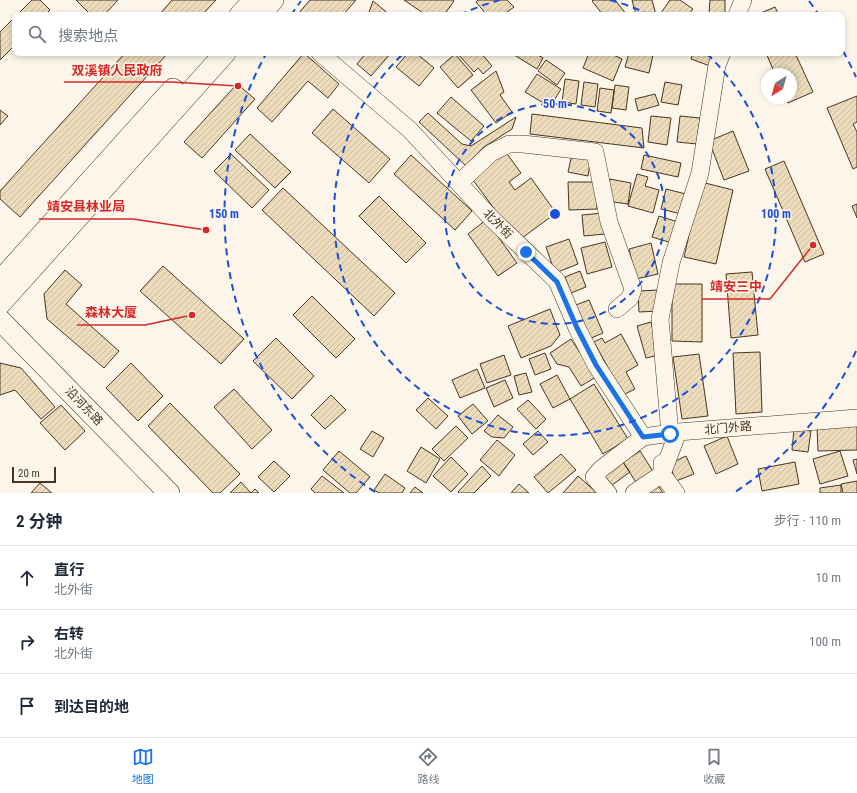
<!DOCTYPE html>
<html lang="zh">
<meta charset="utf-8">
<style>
body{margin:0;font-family:"Roboto Condensed","Noto Sans SC",sans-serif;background:#f2f2f3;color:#1f2937}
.compass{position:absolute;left:761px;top:68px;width:36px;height:36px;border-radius:50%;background:#fff;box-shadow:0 2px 6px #0003;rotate:217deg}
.scale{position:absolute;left:12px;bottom:10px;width:44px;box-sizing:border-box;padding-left:4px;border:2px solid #4a3520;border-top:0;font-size:11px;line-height:14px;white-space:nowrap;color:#4a3520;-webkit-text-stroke:3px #fbf6e9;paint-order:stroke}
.stop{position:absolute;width:12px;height:12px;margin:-9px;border:3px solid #1a73e8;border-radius:50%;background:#fff}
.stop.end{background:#1a73e8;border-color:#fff;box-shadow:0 1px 4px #0008}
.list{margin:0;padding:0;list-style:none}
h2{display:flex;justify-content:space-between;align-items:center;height:52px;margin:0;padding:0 16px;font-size:17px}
h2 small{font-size:13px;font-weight:400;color:#747a83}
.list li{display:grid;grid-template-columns:26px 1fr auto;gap:12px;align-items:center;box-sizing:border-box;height:64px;padding:0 16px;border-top:1px solid #e0e1e3}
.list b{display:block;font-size:15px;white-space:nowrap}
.list p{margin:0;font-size:13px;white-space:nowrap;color:#747a83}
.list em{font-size:13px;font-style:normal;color:#747a83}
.icon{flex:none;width:22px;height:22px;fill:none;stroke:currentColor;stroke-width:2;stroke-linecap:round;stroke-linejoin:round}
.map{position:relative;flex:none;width:857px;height:493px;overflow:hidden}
.search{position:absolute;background:#fff;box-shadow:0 2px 6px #0003;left:12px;right:12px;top:12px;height:44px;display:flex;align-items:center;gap:10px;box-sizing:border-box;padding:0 14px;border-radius:8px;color:#747a83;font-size:15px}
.sheet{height:244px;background:#fff}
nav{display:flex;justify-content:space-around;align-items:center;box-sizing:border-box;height:56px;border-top:1px solid #e0e1e3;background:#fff;font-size:11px;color:#747a83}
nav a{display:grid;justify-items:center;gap:2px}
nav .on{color:#1a73e8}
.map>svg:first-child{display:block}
</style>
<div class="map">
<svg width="857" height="493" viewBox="0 0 857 493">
<defs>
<pattern id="building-hatch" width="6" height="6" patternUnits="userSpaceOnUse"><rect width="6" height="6" fill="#ecdcbc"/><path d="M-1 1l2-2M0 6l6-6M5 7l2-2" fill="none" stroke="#ccbda1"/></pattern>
</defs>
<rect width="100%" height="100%" fill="#fbf6e9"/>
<path fill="url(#building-hatch)" stroke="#4a3520" d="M32 0H40L50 10 45 15H17Z
M76 0H118L104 15H91Z
M172 0H216L202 15H159Z
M310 0H356L343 15H297Z
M404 0H453L454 1 444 15H426Z
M478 0H507L514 7 503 15H487L476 2Z
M593 0H615L627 15H603L592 1Z
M632 0H652L656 15H636Z
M670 0H680L693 9 688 15H663L661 13Z
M710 0H725V14L709 13Z
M373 1 390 15H368Z
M775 7 779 15H756Z
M15 17V45L0 60V32Z
M125 53H168L20 217 0 199V191Z
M304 53 339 84 328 98 308 81 272 122 257 108Z
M366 53H391L371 76 357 64Z
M408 53H416L434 68 419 86 396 67Z
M457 53H481L492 66 483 74 478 68 474 72Z
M511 53H537L536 54 543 58 537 69Z
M589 53H609L622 59 613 81 583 68Z
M629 53H644L653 55 649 73 625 67Z
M693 53H715L710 66 691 59Z
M766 53H795L813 92 788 103 786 98H791V74H775Z
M455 54 473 75 458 88 440 67Z
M546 60 565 73 557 85 538 71Z
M496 71 504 92 500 95 512 112 496 123 471 90Z
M537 74 561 89 550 107 525 92Z
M565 79 579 81 576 104 562 102Z
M584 82 598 84 595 107 581 105Z
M665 82 682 85 678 105 661 102Z
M237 84 255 99 202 158 184 142Z
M615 85 629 87 626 110 612 108Z
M600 88 614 90 611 113 597 111Z
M655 94 659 105 638 111 635 99Z
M857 96V122L853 124 857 132V167L853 169 827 108Z
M451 97 484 126 471 141 437 113Z
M333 109 390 159 369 183 312 133Z
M0 110 8 116 0 125Z
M428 113 462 144 471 146 516 117 512 129 484 147 466 166 419 122Z
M532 114 642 128 644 148 530 134Z
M651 116 671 118 667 145 648 142Z
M680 116 700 118 697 144 677 142Z
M733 131 749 171 724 180 709 141Z
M250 134 291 172 275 188 235 150Z
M505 151 521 173 509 182 515 190 531 178 556 213 518 241 470 176Z
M231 154 269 190 252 208 214 171Z
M572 154 591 157 588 176 568 172Z
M411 155 472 211 455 230 394 174Z
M644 155 681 163 678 177 641 169Z
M784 161 824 254 805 262 765 169Z
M637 174 648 177 645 186 659 190 653 213 628 206Z
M610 179 631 183 628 204 606 201Z
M568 182H597V209L569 210Z
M701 182 733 190 716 264 684 257Z
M283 188 395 293 374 316 262 210Z
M666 189 686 194 681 214 661 209Z
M379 196 426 243 406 263 359 216Z
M857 204V218L852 206Z
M603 213 605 234 584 236 582 215Z
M659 216 678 222 672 243 652 237Z
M486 220 517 263 498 276 468 234Z
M569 239 578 264 555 273 546 247Z
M605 242 612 267 587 274 581 248Z
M651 243 658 274 636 279 629 249Z
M163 266 244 339 221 364 140 291Z
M65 270 82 285 66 304 119 351 104 368 47 319 44 294Z
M580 271 586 287 571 293 565 277Z
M752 272 758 335 731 338 726 274Z
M672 284H702V342L672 341Z
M659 290 660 311 639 312 638 291Z
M312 296 355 339 336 358 293 315Z
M589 300 603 333 589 339 576 305Z
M550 309 560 335 551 346 521 358 508 326Z
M651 322 659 355 646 358 637 326Z
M621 334 638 365 626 372 635 389 623 395 594 342 602 338 605 343Z
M276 338 314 376 292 399 253 361Z
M571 339 596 377 581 386 569 367 557 364 550 353Z
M760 352 762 412 736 414 733 353Z
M545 353 551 369 535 375 529 359Z
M699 354 708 416 682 419 673 357Z
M504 355 511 375 487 383 480 364Z
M0 363 21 368 55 407 41 419 15 390 0 395Z
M131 363 163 396 138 421 106 388Z
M477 369 485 388 460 398 452 380Z
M526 373 532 392 519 395 514 376Z
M557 375 570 399 553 408 540 384Z
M505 380 513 398 494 407 486 388Z
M594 384 628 439 603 454 570 399Z
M234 389 272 430 252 449 214 407Z
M331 395 346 410 325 429 311 415Z
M428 398 448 416 436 429 416 410Z
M528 400 546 419 536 429 517 409Z
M170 403 240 474 220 493H213L148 426Z
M473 404 488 421 472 434 458 416Z
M61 405 85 431 65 450 40 423Z
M498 415 513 427 504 438 492 437 484 431Z
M456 426 468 438 444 461 432 449Z
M857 426V450L818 451 817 427Z
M794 429 811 431 808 452 792 450Z
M372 431 384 438 373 457 360 449Z
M538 431 548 442 533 455 523 444Z
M727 436 738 464 716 474 704 446Z
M497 440 515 455 499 476 480 460Z
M421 447 440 459 426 483 407 471Z
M339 451 370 477 356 493H350L323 470Z
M640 451 656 476 639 487 623 462Z
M840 451 848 476 820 484 813 459Z
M561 454 576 470 548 493 534 477Z
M686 456 694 474 676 481 669 464Z
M451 457 468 474 451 492 433 476Z
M857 459V474L853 460Z
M274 461 290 476 274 492 258 477Z
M623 462 630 472 608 488 601 478Z
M795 462 799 484 762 491 758 469Z
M482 466 491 476 474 493H459L458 492Z
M385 474 405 488 402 493H379L374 490Z
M322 476 344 493H315L311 489Z
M578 476 597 493H563Z
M655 481 663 493H638Z
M857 481V493H843L841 484Z
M241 482 251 493 255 489 259 493H230Z
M40 483 52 493H31Z
M519 484 529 493H511Z
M841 485V493H820V488Z
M415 487 423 493H410Z"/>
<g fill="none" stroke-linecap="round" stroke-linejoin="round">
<defs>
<path id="minor" d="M737 15 743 0
M320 53 410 130 491 218 557 281 577 328 596 365 643 437 678 432
M459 183 491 153 509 144H523L595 152 609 222 633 289 630 298 617 309
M670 434 660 319 671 263 700 173 717 65 722 53
M662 463V474L676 493
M608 493 594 477 601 469 643 437
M634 493 662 474 678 432 857 418"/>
<path id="major" d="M240 15 254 0
M259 15 273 0
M0 281 173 89
M0 304 225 53
M0 320 169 493"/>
</defs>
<use href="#minor" stroke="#4a3520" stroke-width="18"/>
<use href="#major" stroke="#4a3520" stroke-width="22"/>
<use href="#minor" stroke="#fbf6e9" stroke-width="17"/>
<use href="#major" stroke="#fbf6e9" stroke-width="21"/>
</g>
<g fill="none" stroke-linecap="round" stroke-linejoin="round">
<path stroke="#1a73e8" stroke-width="5" d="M526 252 557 282 577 328 596 365 643 437 670 434"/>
</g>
<g fill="none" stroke="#1d4ed8" stroke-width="2" stroke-dasharray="7 5">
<circle cx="555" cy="214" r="110"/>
<path d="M460 15A221 221 0 0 1 500 0M610 0A221 221 0 0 1 650 15M707 54A221 221 0 1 1 403 54"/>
<path d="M856 351A331 331 0 0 1 735 492M375 492A331 331 0 0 1 266 54M291 15A331 331 0 0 1 301 1M809 1A331 331 0 0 1 819 15M843 51A331 331 0 0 1 856 77"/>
</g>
<g text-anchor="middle" stroke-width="3" stroke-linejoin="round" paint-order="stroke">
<g font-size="12" fill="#4a3520" stroke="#fbf6e9">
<text transform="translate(498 224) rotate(45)" y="4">北外街</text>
<text transform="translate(84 406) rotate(46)" y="4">沿河东路</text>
<text transform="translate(728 428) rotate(-5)" y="4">北门外路</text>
</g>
</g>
<circle cx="555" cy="214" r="6" fill="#1d4ed8" stroke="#fbf6e9" stroke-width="2"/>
<g font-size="12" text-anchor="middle" font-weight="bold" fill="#1d4ed8" stroke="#fbf6e9" stroke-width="3" stroke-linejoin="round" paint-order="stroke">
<text x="555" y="108">50 m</text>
<text x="776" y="218">100 m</text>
<text x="224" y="218">150 m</text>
</g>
<path fill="none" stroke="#d62828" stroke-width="1.5" d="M238 86L171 82H64M206 230L133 219H39M813 245L770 299H702M192 315L145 325H77"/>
<g fill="#d62828" stroke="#fbf6e9" stroke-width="1.5">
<circle cx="238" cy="86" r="4"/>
<circle cx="206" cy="230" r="4"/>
<circle cx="813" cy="245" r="4"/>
<circle cx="192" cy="315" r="4"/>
</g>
<g font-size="13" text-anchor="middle" font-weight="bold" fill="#d62828" stroke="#fbf6e9" stroke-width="3" stroke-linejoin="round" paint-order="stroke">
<text x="117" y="75">双溪镇人民政府</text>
<text x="86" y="211">靖安县林业局</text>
<text x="736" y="291">靖安三中</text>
<text x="111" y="317">森林大厦</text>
</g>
</svg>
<svg class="compass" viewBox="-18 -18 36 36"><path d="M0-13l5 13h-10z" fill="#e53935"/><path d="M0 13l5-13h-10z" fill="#747a83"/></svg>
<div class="scale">20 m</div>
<div class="stop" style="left:670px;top:434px"></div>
<div class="stop end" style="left:526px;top:252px"></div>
<div class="search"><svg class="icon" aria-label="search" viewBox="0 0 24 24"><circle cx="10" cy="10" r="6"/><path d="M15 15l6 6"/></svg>搜索地点</div>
</div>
<section class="sheet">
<h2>2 分钟<small>步行 · 110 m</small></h2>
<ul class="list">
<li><svg class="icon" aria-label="ahead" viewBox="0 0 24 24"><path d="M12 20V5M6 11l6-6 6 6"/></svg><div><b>直行</b><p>北外街</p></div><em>10 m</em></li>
<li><svg class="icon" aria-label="right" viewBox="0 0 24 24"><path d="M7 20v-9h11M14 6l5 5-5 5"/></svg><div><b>右转</b><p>北外街</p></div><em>100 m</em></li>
<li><svg class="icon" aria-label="arrive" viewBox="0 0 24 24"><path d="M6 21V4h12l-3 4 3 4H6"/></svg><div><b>到达目的地</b></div></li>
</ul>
</section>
<nav>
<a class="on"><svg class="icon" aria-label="map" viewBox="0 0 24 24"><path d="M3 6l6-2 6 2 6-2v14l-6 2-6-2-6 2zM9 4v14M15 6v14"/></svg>地图</a>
<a><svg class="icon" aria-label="directions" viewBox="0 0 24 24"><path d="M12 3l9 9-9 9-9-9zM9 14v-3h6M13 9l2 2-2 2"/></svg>路线</a>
<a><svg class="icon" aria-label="saved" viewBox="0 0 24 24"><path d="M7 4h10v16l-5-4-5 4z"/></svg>收藏</a>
</nav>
